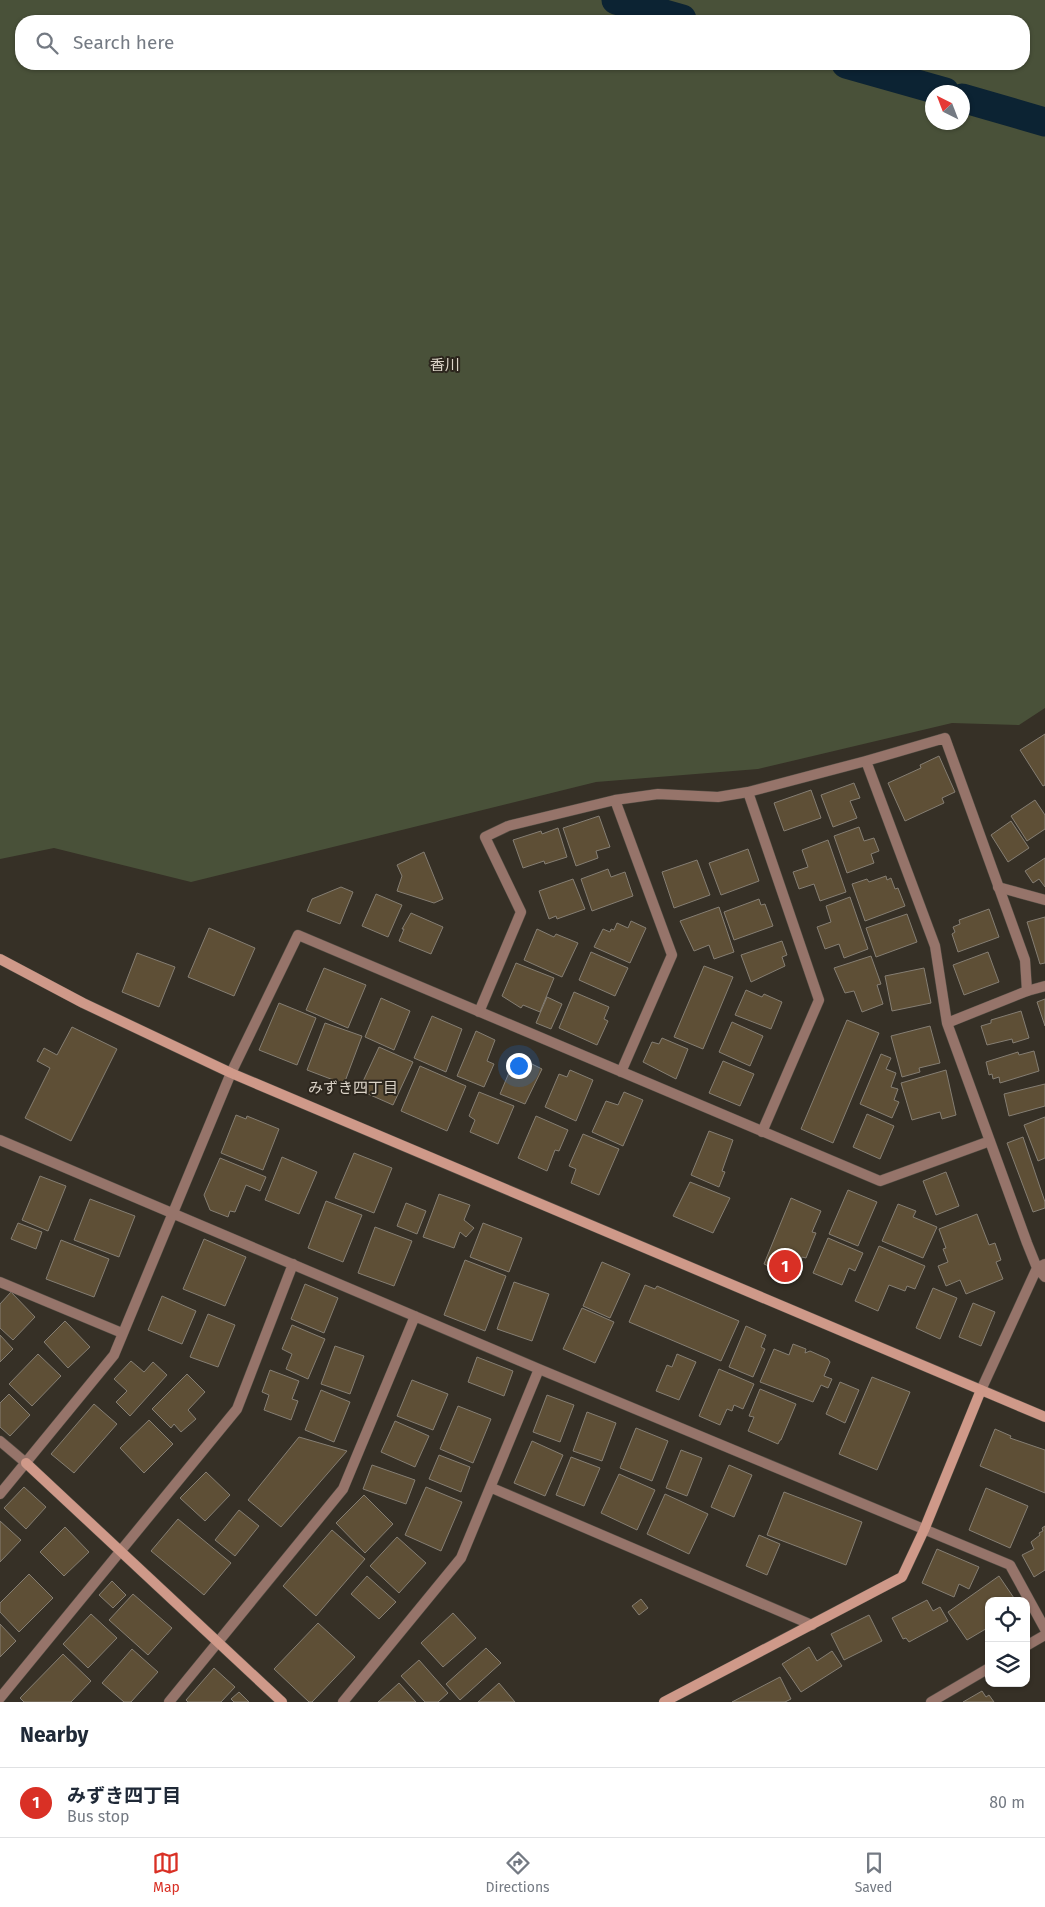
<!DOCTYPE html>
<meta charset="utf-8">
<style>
body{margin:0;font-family:"Fira Sans","Noto Sans JP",sans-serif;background:#f2f2f3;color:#1f2937}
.controls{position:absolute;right:15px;bottom:15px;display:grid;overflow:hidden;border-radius:10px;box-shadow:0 1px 4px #0004}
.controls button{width:45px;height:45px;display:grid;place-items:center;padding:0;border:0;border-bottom:1px solid #e0e1e3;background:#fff;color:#1f2937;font:25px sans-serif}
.compass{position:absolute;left:925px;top:85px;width:45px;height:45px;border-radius:50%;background:#fff;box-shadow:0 1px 4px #0004;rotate:318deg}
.you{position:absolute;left:518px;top:1065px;width:18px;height:18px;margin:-12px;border:4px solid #fff;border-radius:50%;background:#1a73e8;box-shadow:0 0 0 8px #1a73e833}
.badge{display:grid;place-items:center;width:32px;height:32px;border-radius:50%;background:#d93025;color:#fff;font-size:16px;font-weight:700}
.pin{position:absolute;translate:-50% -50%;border:2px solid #fff;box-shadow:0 1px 5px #0006}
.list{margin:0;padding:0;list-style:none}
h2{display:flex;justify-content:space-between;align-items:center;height:65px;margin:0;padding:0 20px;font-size:21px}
h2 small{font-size:16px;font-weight:400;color:#747a83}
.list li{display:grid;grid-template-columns:32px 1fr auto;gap:15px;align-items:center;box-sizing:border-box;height:70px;padding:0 20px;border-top:1px solid #e0e1e3}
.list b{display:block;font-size:19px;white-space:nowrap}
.list p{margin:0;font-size:16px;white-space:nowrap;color:#747a83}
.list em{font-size:16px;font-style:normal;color:#747a83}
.icon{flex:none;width:28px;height:28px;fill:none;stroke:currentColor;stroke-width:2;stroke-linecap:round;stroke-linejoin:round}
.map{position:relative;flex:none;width:1045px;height:1702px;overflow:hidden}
.search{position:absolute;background:#fff;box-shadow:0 1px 4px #0004;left:15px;right:15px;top:15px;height:55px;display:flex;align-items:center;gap:12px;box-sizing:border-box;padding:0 18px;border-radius:20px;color:#747a83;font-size:19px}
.sheet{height:135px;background:#fff}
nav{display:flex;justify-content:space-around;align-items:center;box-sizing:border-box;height:70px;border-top:1px solid #e0e1e3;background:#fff;font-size:14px;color:#747a83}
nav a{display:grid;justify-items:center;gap:2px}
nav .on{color:#d93025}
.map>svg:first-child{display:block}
</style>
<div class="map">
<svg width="1045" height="1702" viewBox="0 0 1045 1702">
<rect width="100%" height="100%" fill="#363026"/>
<path fill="#495139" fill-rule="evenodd" d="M0 0H1045V708L1019 725 952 723 758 769 596 782 191 882 54 848 0 859ZM1024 21V64H21V21ZM962 92V122H932V92Z"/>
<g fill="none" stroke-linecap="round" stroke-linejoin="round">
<path stroke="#0c2333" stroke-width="29" d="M616 0 682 19
M846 64 945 92
M962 98 1045 122"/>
</g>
<path fill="#5e4f36" stroke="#857e73" d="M1045 734V785L1043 786 1020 750Z
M939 756 955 792 942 798 944 803 905 821 888 783 921 768 920 765Z
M854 783 860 798 850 801 857 818 833 827 821 795Z
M811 790 821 818 784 831 774 803Z
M1035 800 1045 815V829L1027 841 1011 816Z
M599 816 610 847 596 851 598 858 576 866 563 828Z
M1011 821 1029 848 1008 862 991 835Z
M859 827 864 841 874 838 879 851 871 854 874 863 847 873 834 836Z
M558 828 567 857 545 864 544 861 523 868 513 840 541 831 542 834Z
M828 840 846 892 820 901 814 884 799 889 793 872 808 867 802 850Z
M748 849 759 881 721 895 709 863Z
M424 852 443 899 434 903 397 891 402 876 397 865Z
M1045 858V887L1039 879 1033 883 1025 871Z
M697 860 710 895 674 908 662 872Z
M608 869 611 877 625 872 633 896 592 911 581 879Z
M886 876 887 880 891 878 895 889 898 888 905 906 865 921 852 884 867 879 869 882Z
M573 879 585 909 557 919 556 916 549 919 539 891Z
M341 887 353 892 340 924 307 911 312 899Z
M376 894 402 905 388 937 362 926Z
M850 897 868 949 844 958 839 944 825 949 817 927 831 922 826 906Z
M759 899 761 905 765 904 773 926 734 940 724 912Z
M719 907 734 952 714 959 709 945 694 951 680 921Z
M989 909 999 937 958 952 952 934 955 932 953 927 960 924 959 920Z
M411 913 443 927 431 954 399 941 404 929H402Z
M907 914 917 942 876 957 866 928Z
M1045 917V963L1040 964 1027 922Z
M631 921 646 928 630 963 594 947 603 929 610 932 611 929 614 930 617 923 628 928Z
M209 928 255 948 234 996 188 977Z
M537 929 554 937 556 934 578 943 562 977 524 960Z
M782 941 787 955 782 957 785 966 751 982 741 955Z
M591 952 628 968 615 996 579 980Z
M988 952 999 982 964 995 953 965Z
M137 953 175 967 159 1007 122 992Z
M871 956 881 984 877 985 883 1004 862 1012 854 991 845 993 834 968Z
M516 963 554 978 540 1012 523 1005 521 1008 502 996Z
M704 966 733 977 703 1049 674 1037Z
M324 968 366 985 348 1028 306 1010Z
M924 968 931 1003 892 1011 885 976Z
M746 990 762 997 764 994 782 1002 771 1029 735 1015Z
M574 992 609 1007 604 1019 608 1021 597 1045 559 1028Z
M547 997 562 1004 551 1029 536 1023Z
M381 998 410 1011 394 1050 365 1037Z
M1045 999V1026L1037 1002Z
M279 1003 316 1018 297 1065 259 1050Z
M1021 1011 1029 1038 1013 1043 1012 1039 987 1045 981 1026 991 1023V1020Z
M432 1016 462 1029 446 1072 414 1058Z
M847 1020 879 1033 833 1143 801 1129Z
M732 1022 763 1036 750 1066 719 1052Z
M325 1023 362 1036 344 1084 307 1070Z
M930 1026 940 1063 919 1068 920 1072 902 1077 891 1036Z
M72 1027 117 1049 71 1141 25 1118 50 1068 37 1061 44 1048 57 1055Z
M476 1031 495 1040 487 1061 494 1064 484 1087 457 1076Z
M662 1038 688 1049 676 1079 643 1062 652 1042 659 1044Z
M379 1047 413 1062 393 1105 359 1090Z
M1034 1051 1039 1071 1000 1083 999 1077 993 1079 992 1074 989 1075 986 1062 1018 1052 1019 1055Z
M881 1054 891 1058 886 1069 896 1073 891 1087 898 1089 894 1100 899 1102 892 1118 860 1104Z
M516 1056 542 1069 525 1104 500 1094Z
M723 1061 754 1074 740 1106 709 1093Z
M420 1066 466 1086 447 1131 401 1111Z
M570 1070 593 1080 576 1121 545 1107 559 1074 567 1077Z
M946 1070 956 1115 942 1119 940 1112 912 1120 901 1083Z
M1045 1084V1106L1009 1116 1004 1094Z
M479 1092 514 1106 498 1144 470 1132 475 1120 469 1116Z
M624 1092 643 1100 623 1146 592 1132 606 1101 618 1105Z
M867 1114 894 1126 880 1159 853 1147Z
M236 1115 246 1119 247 1116 279 1129 263 1170 221 1153Z
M536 1116 568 1130 559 1151 555 1150 547 1171 518 1158Z
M1045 1117V1158L1038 1161 1024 1125Z
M709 1131 733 1140 722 1171 725 1172 719 1187 691 1175Z
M583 1134 619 1149 599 1195 571 1183 576 1169 569 1166Z
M1023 1137 1045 1202V1208L1033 1212 1007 1143Z
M354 1153 392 1168 374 1213 335 1198Z
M282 1157 317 1172 299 1214 265 1200Z
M220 1158 266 1177 260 1191 246 1185 235 1212 230 1211 228 1217 210 1210 204 1195Z
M946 1172 959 1206 936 1215 923 1181Z
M40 1176 66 1186 48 1231 22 1220Z
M690 1182 730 1198 713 1233 673 1216Z
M848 1190 877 1202 858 1246 829 1234Z
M439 1194 470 1205 464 1220 474 1228 466 1237 460 1232 454 1248 423 1237Z
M791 1198 821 1211 812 1232 816 1233 806 1258 802 1257 793 1277 764 1264Z
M90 1199 135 1216 119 1257 74 1240Z
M326 1201 362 1215 343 1262 308 1248Z
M406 1203 426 1211 417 1234 397 1226Z
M898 1204 916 1211 913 1217 937 1227 923 1258 882 1241Z
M977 1214 989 1245 995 1243 1001 1260 996 1262 1003 1279 966 1294 960 1280 946 1286 938 1266 948 1262 943 1249 946 1248 939 1229Z
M18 1223 42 1232 36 1249 11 1239Z
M483 1223 522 1238 509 1272 470 1257Z
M375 1227 412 1241 394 1286 358 1273Z
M828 1238 863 1253 855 1271 849 1268 842 1285 813 1273Z
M204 1239 246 1257 225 1306 183 1289Z
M61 1240 109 1259 94 1297 46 1279Z
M879 1246 925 1266 915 1289 907 1286 905 1291 889 1285 878 1311 855 1301Z
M465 1260 506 1276 485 1331 444 1315Z
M602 1262 630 1274 610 1318 583 1306Z
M514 1282 549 1294 532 1341 497 1329Z
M305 1284 338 1298 324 1333 291 1319Z
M645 1285 655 1289 657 1286 739 1321 721 1361 629 1322Z
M933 1288 957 1298 940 1339 916 1328Z
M11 1292 35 1317 13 1340 0 1328V1304Z
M162 1296 196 1311 182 1344 148 1330Z
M973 1303 995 1312 981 1346 959 1337Z
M582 1308 614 1322 595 1363 563 1349Z
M208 1314 235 1325 218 1367 190 1357Z
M65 1321 90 1347 68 1368 44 1342Z
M292 1325 325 1339 308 1379 286 1369 292 1354 282 1349Z
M746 1326 766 1335 761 1347 765 1349 753 1377 729 1367Z
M0 1335 13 1349 0 1362Z
M793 1344 806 1349 805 1353 810 1351 828 1359 830 1362 824 1376 832 1379 828 1388 821 1385 813 1402 760 1382 774 1349 789 1355Z
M335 1346 364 1356 350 1394 321 1384Z
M38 1354 61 1376 32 1406 9 1384Z
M677 1354 696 1362 679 1400 656 1391 667 1365 672 1367Z
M477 1357 513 1371 504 1396 468 1382Z
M131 1361 144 1372 153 1362 167 1375 130 1416 116 1402 127 1391 114 1379Z
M719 1369 754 1384 743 1409 734 1405 732 1411 727 1409 720 1425 699 1416Z
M270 1370 299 1381 292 1399 298 1401 291 1420 264 1410 269 1395 262 1392Z
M187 1374 205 1392 188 1410 196 1419 181 1432 174 1424 171 1428 152 1409Z
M872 1377 910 1392 877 1470 839 1454Z
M412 1380 448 1394 433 1430 397 1416Z
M840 1382 859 1390 845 1423 826 1414Z
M760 1389 796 1404 781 1440H780L778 1444 748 1431 754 1417 749 1416Z
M321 1390 350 1402 334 1442 305 1430Z
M9 1394 30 1415 10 1436 0 1427V1403Z
M547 1395 574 1405 560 1442 533 1432Z
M94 1404 117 1424 74 1473 51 1454Z
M458 1406 491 1419 473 1463 440 1449Z
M587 1412 616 1423 602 1461 573 1451Z
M149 1420 173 1444 144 1473 120 1448Z
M395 1421 429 1436 415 1467 381 1452Z
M636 1428 668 1441 652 1481 620 1468Z
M995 1429 1011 1436 1010 1438 1045 1450V1493L980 1466Z
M299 1437 347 1451 281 1527 248 1500Z
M532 1441 563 1455 545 1496 514 1483Z
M681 1450 702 1458 687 1496 666 1488Z
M439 1455 470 1467 461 1492 429 1479Z
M571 1457 600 1468 584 1506 556 1495Z
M372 1465 415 1480 406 1504 363 1489Z
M729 1465 752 1475 734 1517 711 1507Z
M206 1472 230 1495 205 1521 180 1498Z
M619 1474 655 1490 637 1530 601 1513Z
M24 1487 46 1507 26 1529 4 1508Z
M426 1487 462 1502 441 1551 405 1535Z
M986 1488 1028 1506 1010 1548 969 1530Z
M784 1492 862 1522 846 1565 767 1535Z
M665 1494 708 1514 689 1554 647 1534Z
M364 1495 393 1524 365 1553 336 1523Z
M239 1510 259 1526 235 1556 215 1540Z
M178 1519 231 1563 204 1595 151 1551Z
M0 1521 21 1540 0 1562Z
M1045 1526V1570L1034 1577 1022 1555 1034 1549 1031 1542 1040 1535 1039 1533 1043 1531 1042 1528Z
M65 1527 89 1552 64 1576 40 1552Z
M332 1530 365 1559 316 1616 283 1586Z
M759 1535 780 1544 767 1575 746 1566Z
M397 1537 426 1563 399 1593 370 1566Z
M937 1549 979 1567 969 1589 959 1584 954 1597 922 1583Z
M29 1574 53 1598 19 1632 0 1612V1603Z
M367 1576 396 1602 379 1619 351 1594Z
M999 1576 1016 1601H989V1627L967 1640 948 1612Z
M112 1581 126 1595 113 1608 99 1595Z
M133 1594 172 1628 148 1655 109 1620Z
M641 1599 648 1608 639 1615 632 1606Z
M927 1600 933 1611 940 1607 948 1621 909 1642 906 1638 903 1639 892 1618Z
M453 1613 476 1638 443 1667 421 1643Z
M91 1614 117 1638 88 1668 63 1644Z
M869 1615 882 1641 844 1660 831 1634Z
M318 1623 355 1657 312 1702H309L274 1669Z
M0 1624 16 1641 0 1657Z
M809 1647 817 1661 832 1651 842 1666 801 1692 782 1664Z
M486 1648 501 1663 460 1700 446 1684Z
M132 1649 158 1672 131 1702H124L102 1683Z
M63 1654 91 1681 71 1702H24L20 1698Z
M419 1660 448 1693 438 1702H425L401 1676Z
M214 1668 235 1687 221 1702H188L186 1700Z
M780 1677 791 1699 785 1702H732Z
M399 1683 416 1702H378Z
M499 1683 515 1702H478Z
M982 1691 986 1697 989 1695 994 1702H963Z
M239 1692 249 1702H234L231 1699Z"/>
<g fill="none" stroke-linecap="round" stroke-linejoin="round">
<defs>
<path id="lane" d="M998 887 1045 900
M1027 991 1045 986"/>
<path id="street" d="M866 761 935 946 947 1023 1027 1243 1037 1268 1045 1277
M748 792 819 1000 762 1132
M615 800 672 955 621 1072
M479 1012 521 912 485 837 508 826 615 800 658 794 718 797 748 792 866 761 945 738 1025 960 1027 991 947 1023
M0 1140 539 1369 1010 1565 1045 1629
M0 1282 122 1333
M981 1390 1037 1268 1045 1264
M0 1441 26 1463
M492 1488 812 1625
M0 1494 114 1355 231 1073 298 935 880 1181 990 1141
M1026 1646 1045 1635
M0 1698 237 1409 293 1264
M169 1702 343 1489 415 1316
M343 1702 461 1558 539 1369
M931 1702 989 1668"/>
<path id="secondary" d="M0 959 83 1003 231 1073 1045 1417
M26 1463 282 1702
M664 1702 902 1577 924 1530 981 1390"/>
</defs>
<use href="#lane" stroke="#534d44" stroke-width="11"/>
<use href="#street" stroke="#534d44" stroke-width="11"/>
<use href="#secondary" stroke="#534d44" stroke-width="11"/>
<use href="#lane" stroke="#96746a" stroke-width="10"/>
<use href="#street" stroke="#96746a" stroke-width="10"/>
<use href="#secondary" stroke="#cf9989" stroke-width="10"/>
</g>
<g text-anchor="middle" stroke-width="4" stroke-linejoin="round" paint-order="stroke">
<g font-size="15" fill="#dcd4c8" stroke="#2c261d">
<text x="445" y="370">香川</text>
<text x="353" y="1093">みずき四丁目</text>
</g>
</g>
</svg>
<div class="controls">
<button><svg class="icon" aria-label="locate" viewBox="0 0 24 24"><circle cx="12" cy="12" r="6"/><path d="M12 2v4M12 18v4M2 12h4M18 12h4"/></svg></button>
<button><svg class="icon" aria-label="layers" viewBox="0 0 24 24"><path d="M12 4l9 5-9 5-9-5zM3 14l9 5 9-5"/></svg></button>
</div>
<svg class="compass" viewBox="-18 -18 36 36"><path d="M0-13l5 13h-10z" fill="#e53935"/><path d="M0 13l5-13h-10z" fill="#747a83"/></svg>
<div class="you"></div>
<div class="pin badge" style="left:785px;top:1266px">1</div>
<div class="search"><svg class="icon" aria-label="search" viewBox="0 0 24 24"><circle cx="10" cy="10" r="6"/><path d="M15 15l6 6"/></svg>Search here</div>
</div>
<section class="sheet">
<h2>Nearby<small></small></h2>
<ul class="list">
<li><span class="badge">1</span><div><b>みずき四丁目</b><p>Bus stop</p></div><em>80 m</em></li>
</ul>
</section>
<nav>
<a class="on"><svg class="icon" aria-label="map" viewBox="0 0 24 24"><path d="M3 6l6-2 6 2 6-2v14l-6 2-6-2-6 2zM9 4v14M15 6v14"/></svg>Map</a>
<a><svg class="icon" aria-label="directions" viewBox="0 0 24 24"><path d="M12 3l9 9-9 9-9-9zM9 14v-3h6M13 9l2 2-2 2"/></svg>Directions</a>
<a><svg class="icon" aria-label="saved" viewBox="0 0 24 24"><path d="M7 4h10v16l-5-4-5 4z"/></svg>Saved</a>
</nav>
